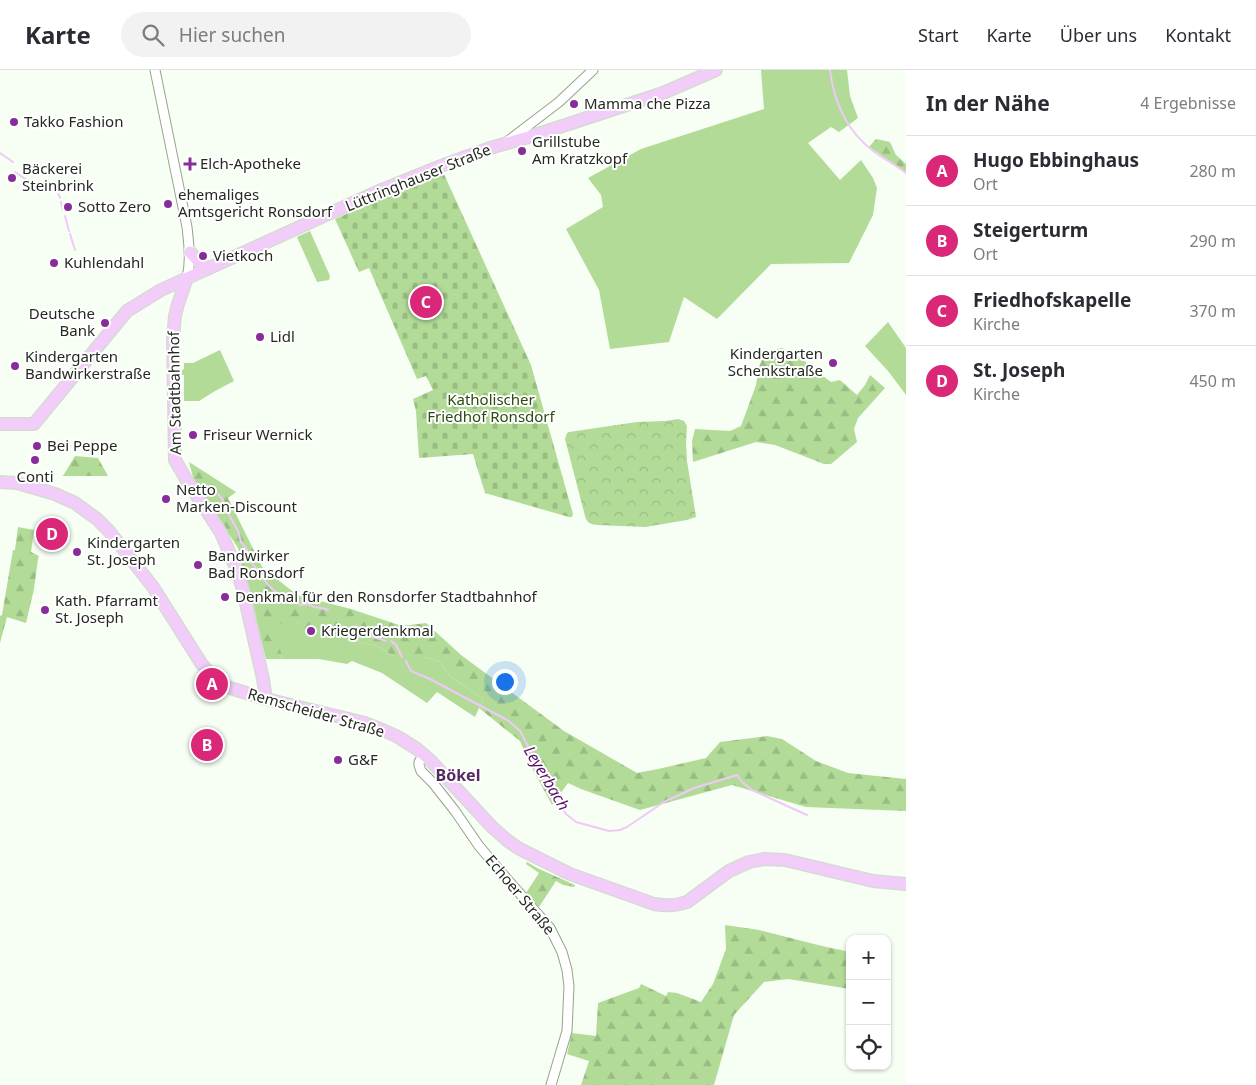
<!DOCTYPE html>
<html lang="de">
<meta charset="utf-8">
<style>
body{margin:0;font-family:"Noto Sans",sans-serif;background:#f2f2f3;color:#2b2b33}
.controls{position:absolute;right:15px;bottom:15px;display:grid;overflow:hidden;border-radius:10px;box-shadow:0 1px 4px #0004}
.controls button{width:45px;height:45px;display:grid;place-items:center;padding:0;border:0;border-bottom:1px solid #e1e1e2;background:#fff;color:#2b2b33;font:25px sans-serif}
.you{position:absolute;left:504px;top:611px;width:18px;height:18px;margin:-12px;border:4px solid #fff;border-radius:50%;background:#1a73e8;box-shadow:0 0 0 8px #1a73e833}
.badge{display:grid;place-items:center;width:32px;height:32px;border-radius:50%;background:#db2777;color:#fff;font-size:16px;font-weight:700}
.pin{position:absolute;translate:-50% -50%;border:2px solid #fff;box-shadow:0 1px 5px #0006}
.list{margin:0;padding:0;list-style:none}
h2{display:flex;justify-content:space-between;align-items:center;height:65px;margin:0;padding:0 20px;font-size:21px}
h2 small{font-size:16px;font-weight:400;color:#7c7c81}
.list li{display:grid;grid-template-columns:32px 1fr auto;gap:15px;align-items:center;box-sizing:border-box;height:70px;padding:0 20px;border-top:1px solid #e1e1e2}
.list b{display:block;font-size:19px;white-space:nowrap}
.list p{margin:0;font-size:16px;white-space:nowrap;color:#7c7c81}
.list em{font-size:16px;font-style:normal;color:#7c7c81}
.icon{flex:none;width:28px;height:28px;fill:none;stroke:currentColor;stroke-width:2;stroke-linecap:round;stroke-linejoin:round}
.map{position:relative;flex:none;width:906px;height:1015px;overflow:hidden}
header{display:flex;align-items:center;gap:30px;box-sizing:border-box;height:70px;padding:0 25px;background:#fff;border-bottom:1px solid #e1e1e2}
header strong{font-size:24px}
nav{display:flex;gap:28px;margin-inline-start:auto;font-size:18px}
.search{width:350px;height:45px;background:#f2f2f3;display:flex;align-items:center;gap:12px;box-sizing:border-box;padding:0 18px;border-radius:28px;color:#7c7c81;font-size:19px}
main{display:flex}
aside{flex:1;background:#fff}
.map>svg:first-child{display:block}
</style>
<header>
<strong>Karte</strong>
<div class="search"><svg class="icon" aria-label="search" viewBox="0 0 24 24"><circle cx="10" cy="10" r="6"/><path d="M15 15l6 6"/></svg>Hier suchen</div>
<nav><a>Start</a><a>Karte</a><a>Über uns</a><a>Kontakt</a></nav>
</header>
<main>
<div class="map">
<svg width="906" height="1015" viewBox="0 0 906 1015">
<defs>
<pattern id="forest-firs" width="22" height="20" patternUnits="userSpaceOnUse" patternTransform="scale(1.25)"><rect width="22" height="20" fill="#b2db98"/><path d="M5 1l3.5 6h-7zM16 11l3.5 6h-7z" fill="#99bc83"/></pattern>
<pattern id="cemetery-stones" width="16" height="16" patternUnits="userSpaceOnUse" patternTransform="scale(1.25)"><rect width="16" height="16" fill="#b2db98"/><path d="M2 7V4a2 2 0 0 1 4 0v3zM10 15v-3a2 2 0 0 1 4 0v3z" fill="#99bc83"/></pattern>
<pattern id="park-crowns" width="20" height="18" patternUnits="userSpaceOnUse" patternTransform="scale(1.25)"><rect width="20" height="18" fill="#b2db98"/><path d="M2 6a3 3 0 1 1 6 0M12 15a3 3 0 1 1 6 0" fill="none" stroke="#99bc83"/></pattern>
</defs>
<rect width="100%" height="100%" fill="#f7fef3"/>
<path fill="#b2db98" d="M761 0H847L850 26 858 48 839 62 831 57 808 73 840 110 861 90 873 108 877 118 873 145 849 193 771 194 717 249 684 227 669 272 610 279 599 220 566 159 603 137 601 125 588 108 641 79 764 39Z
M310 161 330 206 329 210 317 212 297 167Z
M888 252 906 278V325L888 301 865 276Z
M220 280 234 311 215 321 199 331H184V305H182V300L184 299V293H193Z
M275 551 377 576 395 587H425L440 592 451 607 483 629 475 647 437 622 427 633 382 603 352 591 347 594 319 589H282Z"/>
<path fill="url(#forest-firs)" d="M876 69 890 72 896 85 906 94V102L869 77Z
M782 278 800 287 812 298 831 312 840 310 857 325 865 315 870 305 885 318 858 348 854 359 857 372 831 394H824L775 375 756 372 693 392 692 371 695 359 730 361 741 356 756 315 759 297 765 282Z
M75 386 98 388 108 406H63Z
M189 392 236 422 228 428 262 497 297 525 351 539 402 556 426 553 461 585 564 661 637 703 658 699 706 688 720 672 767 666 782 669 816 691 848 703 906 709V741L806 737 732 715 640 740 581 719 568 713 552 735 531 696 520 671 479 638 483 629 451 607 440 592 425 587H395L377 576 276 552 282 589H266L238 478 194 411Z
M18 457 34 460 31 482 39 486 38 489 34 519 26 553 7 547 0 573V546L2 545 13 480H15Z
M527 792 537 798 575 815 574 817 563 815 556 811 539 837 526 823 539 803 526 794Z
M725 855 759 860 822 876 850 882V919L788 909 764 912 734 945 714 1015H581L589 991 567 984 572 963 596 966 598 933 639 918 641 914 666 926 668 922 677 923 701 932 713 914 726 879Z"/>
<path fill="url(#cemetery-stones)" d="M443 102 531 295 573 444 572 447H569L485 423 473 384 419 388 416 341 413 329 433 320 426 306 417 309 369 198 359 202 335 149Z"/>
<path fill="url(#park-crowns)" d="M678 349 684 351 687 356 686 373 687 391 696 447 687 450 645 457 597 455C590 454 587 453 585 446L565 369 567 363 569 362 637 352 665 351Z"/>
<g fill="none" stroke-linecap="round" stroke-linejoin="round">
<path stroke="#f0c9f9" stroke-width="2" d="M830 0C834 33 847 61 873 81 884 89 896 95 906 103
M0 83 13 92
M15 102 34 115
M56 117 60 128
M61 132 63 140
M65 146 69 161
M70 164 75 180
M218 424 223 430 227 442
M229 445 238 461 241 472 247 480V486L268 515 279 525 295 531 300 535 308 534C316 540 320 536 328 540
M356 556 355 560 357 562H365C370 567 379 569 386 571
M391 571 396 575 402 587
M406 591 411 601 430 609 509 651 520 661 558 733 566 744 576 752 609 761 620 760 627 757 664 732 694 718 737 705 742 712 752 720 807 745"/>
<defs>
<path id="minor" d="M155 0 187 157C189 175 191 191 187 208
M508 71 559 32 593 0
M424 685 419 692V695L421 701 433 713 455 741 479 776 501 802 550 858 562 882 567 900 569 916 567 961 551 1015"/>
<path id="major" d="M190 182 199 192 208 198
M187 208 178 234 175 246 173 268 175 390 186 409 221 463 236 498 243 520 263 609 266 629
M0 354H34L127 241 161 220 379 121 446 94 490 78 532 66 663 23 716 0
M0 412 17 413 55 424 75 433 97 449 109 461 153 517 201 593 213 608 220 613 230 618 266 629 365 653 385 661 398 667 417 679 430 690 492 757 508 771 518 778 570 804 654 834C666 836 676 836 687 832L729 801 749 792 764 789 785 790 873 811 906 814"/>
</defs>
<use href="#minor" stroke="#94a38b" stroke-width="11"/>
<use href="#major" stroke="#d8d9d7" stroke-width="14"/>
<use href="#minor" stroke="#fff" stroke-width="9"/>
<use href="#major" stroke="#f2cdf9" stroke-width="11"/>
</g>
<g fill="#872d99" stroke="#fff" stroke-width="2">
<circle cx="574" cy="34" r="5"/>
<circle cx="14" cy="52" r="5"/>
<circle cx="522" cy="81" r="5"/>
<path d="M187.5 86.5h5v5h5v5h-5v5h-5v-5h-5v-5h5z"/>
<circle cx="12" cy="108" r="5"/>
<circle cx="168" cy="134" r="5"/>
<circle cx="68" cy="137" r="5"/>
<circle cx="203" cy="186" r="5"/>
<circle cx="54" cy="193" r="5"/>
<circle cx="105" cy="253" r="5"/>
<circle cx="260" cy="267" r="5"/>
<circle cx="833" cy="293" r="5"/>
<circle cx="15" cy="296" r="5"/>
<circle cx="193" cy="365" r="5"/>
<circle cx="37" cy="376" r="5"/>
<circle cx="35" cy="390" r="5"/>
<circle cx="166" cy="429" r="5"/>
<circle cx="77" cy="482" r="5"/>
<circle cx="198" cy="495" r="5"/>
<circle cx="225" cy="527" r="5"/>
<circle cx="45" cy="540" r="5"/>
<circle cx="311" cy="561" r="5"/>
<circle cx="338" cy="690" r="5"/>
</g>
<g text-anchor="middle" stroke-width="4" stroke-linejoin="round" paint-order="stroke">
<g font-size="15" fill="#242a20" stroke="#fff" text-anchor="start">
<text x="584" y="39">Mamma che Pizza</text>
<text x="24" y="57">Takko Fashion</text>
<text x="532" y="77">Grillstube<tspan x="532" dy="17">Am Kratzkopf</tspan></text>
<text x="200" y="99">Elch-Apotheke</text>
<text x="22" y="104">Bäckerei<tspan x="22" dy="17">Steinbrink</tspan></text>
<text x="178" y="130">ehemaliges<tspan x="178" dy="17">Amtsgericht Ronsdorf</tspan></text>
<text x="78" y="142">Sotto Zero</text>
<text x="213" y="191">Vietkoch</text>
<text x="64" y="198">Kuhlendahl</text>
<text x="95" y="249" text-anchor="end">Deutsche<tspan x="95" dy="17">Bank</tspan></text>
<text x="270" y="272">Lidl</text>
<text x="823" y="289" text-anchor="end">Kindergarten<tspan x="823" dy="17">Schenkstraße</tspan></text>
<text x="25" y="292">Kindergarten<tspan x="25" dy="17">Bandwirkerstraße</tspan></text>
<text x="203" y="370">Friseur Wernick</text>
<text x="47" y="381">Bei Peppe</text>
<text x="35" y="412" text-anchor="middle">Conti</text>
<text x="176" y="425">Netto<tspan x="176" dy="17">Marken-Discount</tspan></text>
<text x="87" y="478">Kindergarten<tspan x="87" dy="17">St. Joseph</tspan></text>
<text x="208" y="491">Bandwirker<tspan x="208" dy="17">Bad Ronsdorf</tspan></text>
<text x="235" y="532">Denkmal für den Ronsdorfer Stadtbahnhof</text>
<text x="55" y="536">Kath. Pfarramt<tspan x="55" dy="17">St. Joseph</tspan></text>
<text x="321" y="566">Kriegerdenkmal</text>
<text x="348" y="695">G&amp;F</text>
</g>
<g font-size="15" fill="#242a20" stroke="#fff">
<text transform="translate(418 108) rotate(-22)" y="5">Lüttringhauser Straße</text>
<text transform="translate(175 323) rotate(-91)" y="5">Am Stadtbahnhof</text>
<text transform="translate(316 643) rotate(16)" y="5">Remscheider Straße</text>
<text transform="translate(520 825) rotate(50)" y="5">Echoer Straße</text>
</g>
<g font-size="15" fill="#2a4b0e" stroke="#fff">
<text x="491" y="335">Katholischer<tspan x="491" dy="17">Friedhof Ronsdorf</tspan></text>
</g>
<g font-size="16" font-weight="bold" fill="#552a5f" stroke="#fff">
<text x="458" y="711">Bökel</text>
</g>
<g font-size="16" font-style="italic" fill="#5f0e6e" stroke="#fff">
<text transform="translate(547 708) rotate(59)" y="6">Leyerbach</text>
</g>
</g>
</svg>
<div class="controls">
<button>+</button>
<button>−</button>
<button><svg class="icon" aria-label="locate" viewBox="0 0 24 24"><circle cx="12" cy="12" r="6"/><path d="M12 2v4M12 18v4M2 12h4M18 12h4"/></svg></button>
</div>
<div class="you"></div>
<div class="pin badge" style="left:212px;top:614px">A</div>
<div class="pin badge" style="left:207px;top:675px">B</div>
<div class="pin badge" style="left:426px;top:232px">C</div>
<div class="pin badge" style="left:52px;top:464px">D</div>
</div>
<aside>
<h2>In der Nähe<small>4 Ergebnisse</small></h2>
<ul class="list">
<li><span class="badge">A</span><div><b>Hugo Ebbinghaus</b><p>Ort</p></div><em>280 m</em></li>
<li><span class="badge">B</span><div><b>Steigerturm</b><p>Ort</p></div><em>290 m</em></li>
<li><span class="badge">C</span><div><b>Friedhofskapelle</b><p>Kirche</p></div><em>370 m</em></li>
<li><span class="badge">D</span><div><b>St. Joseph</b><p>Kirche</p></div><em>450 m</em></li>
</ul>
</aside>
</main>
